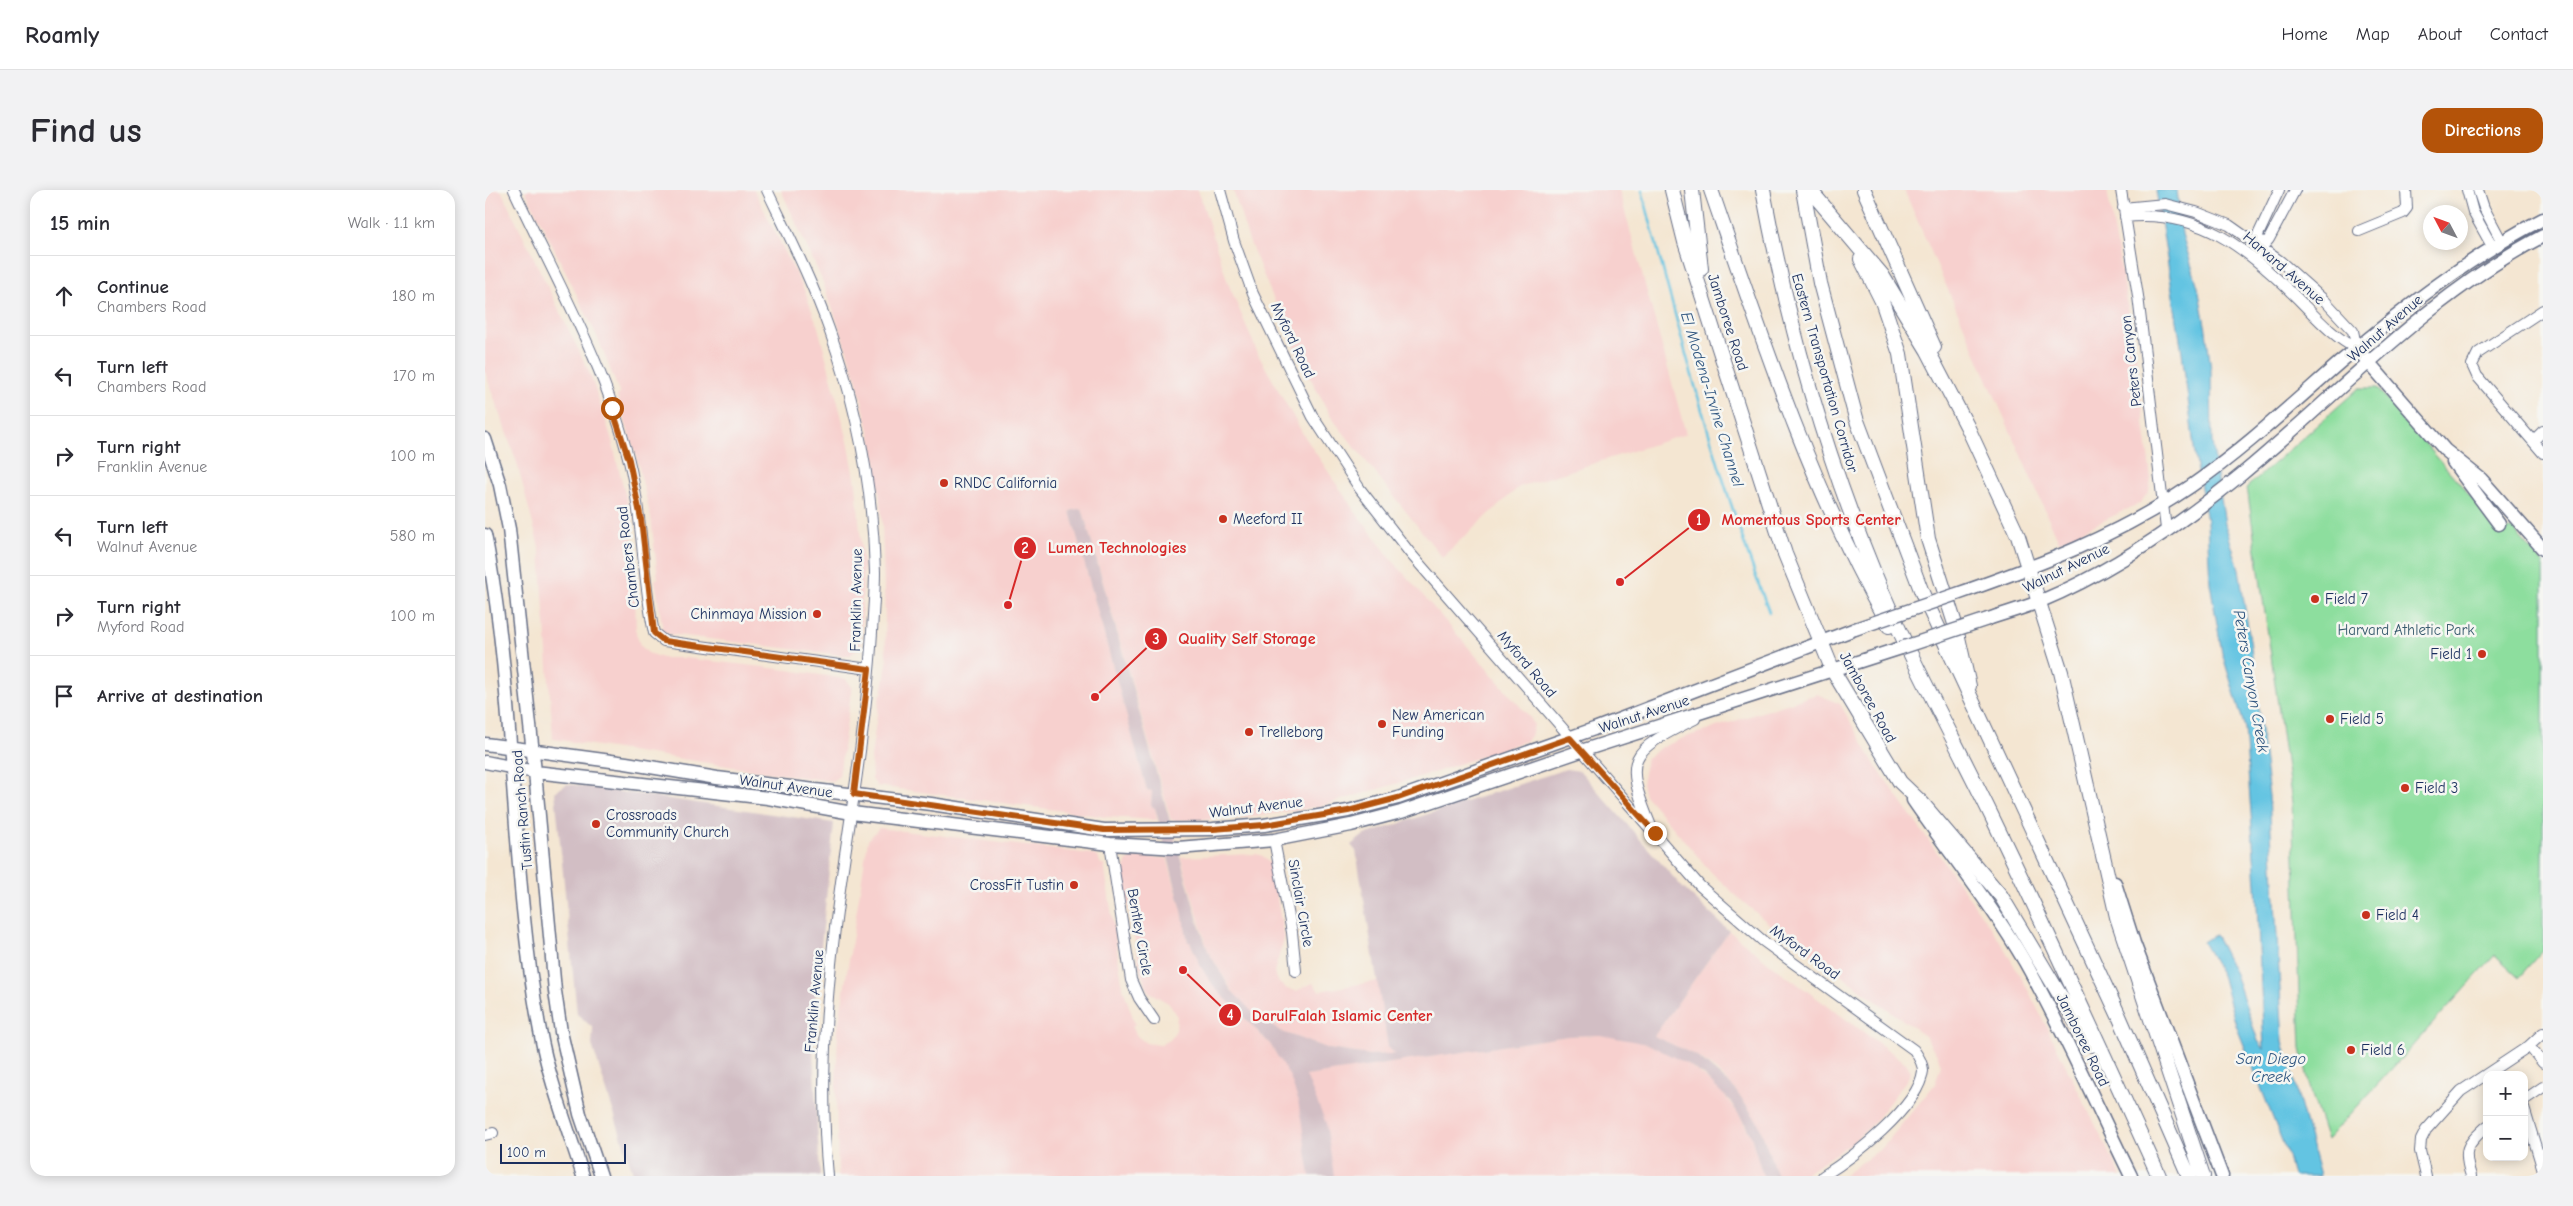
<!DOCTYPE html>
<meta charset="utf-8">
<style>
body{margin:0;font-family:"Comic Neue",sans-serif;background:#f2f2f3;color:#2b2b33}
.controls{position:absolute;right:15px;bottom:15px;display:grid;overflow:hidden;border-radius:10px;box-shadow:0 2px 12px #0003}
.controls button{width:45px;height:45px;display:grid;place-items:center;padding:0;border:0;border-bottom:1px solid #e1e1e2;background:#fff;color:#2b2b33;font:25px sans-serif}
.compass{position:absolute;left:1938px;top:15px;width:45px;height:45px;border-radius:50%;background:#fff;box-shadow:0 2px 12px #0003;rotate:311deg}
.scale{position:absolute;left:15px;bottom:12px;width:126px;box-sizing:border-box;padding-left:5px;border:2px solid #1b2f5e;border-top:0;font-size:14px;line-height:18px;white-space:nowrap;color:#1b2f5e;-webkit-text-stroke:4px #f6f6f2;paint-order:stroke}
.stop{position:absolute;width:15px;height:15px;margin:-11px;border:4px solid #b45309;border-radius:50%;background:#fff}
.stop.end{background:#b45309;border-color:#fff;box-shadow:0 1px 5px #0008}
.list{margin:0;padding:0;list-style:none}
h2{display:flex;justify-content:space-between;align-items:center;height:65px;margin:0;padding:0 20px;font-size:21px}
h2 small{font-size:16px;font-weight:400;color:#7c7c81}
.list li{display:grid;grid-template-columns:32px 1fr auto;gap:15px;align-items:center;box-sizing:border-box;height:80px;padding:0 20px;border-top:1px solid #e1e1e2}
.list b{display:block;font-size:19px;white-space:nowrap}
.list p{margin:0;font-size:16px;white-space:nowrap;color:#7c7c81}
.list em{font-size:16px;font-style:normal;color:#7c7c81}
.icon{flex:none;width:28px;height:28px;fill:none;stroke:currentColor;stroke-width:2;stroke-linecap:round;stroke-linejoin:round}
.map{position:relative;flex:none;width:2058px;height:986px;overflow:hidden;border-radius:15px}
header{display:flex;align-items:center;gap:30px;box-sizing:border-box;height:70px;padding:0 25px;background:#fff;border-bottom:1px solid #e1e1e2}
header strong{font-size:24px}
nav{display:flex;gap:28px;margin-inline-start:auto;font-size:18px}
.intro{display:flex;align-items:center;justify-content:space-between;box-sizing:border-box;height:120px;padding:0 30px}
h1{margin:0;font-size:35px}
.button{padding:12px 22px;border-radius:15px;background:#b45309;color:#fff;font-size:18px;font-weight:700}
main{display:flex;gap:30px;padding:0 30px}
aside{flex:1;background:#fff;border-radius:15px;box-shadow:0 2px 12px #0003}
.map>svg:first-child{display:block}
</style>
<header>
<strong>Roamly</strong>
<nav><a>Home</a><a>Map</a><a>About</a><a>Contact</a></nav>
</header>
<div class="intro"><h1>Find us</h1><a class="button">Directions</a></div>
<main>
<aside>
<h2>15 min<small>Walk · 1.1 km</small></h2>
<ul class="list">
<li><svg class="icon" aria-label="ahead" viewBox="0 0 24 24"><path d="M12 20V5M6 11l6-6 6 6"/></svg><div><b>Continue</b><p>Chambers Road</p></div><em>180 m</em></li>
<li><svg class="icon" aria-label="left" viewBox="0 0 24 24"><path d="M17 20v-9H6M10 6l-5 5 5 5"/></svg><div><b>Turn left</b><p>Chambers Road</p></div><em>170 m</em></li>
<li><svg class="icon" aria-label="right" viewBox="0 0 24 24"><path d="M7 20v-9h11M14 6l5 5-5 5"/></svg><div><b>Turn right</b><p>Franklin Avenue</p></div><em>100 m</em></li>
<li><svg class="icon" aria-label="left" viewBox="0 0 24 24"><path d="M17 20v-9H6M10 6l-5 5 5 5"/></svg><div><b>Turn left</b><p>Walnut Avenue</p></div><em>580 m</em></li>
<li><svg class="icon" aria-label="right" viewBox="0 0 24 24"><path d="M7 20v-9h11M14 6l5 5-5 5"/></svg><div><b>Turn right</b><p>Myford Road</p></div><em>100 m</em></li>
<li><svg class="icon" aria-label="arrive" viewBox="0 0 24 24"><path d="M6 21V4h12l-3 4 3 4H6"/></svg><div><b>Arrive at destination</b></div></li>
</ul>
</aside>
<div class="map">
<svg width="2058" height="986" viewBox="0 0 2058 986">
<rect width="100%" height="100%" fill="#f6f6f2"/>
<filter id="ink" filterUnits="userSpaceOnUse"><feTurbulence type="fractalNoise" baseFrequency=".02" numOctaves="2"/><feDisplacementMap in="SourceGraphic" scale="10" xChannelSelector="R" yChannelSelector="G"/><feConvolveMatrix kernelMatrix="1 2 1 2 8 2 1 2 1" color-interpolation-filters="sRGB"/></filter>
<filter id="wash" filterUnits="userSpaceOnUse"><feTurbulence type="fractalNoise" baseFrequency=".0096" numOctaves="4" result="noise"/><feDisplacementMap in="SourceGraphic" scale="20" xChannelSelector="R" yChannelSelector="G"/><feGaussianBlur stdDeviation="1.12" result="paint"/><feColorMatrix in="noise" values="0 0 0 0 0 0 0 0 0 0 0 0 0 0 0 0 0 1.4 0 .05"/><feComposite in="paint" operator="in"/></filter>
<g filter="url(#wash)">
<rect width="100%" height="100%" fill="#f4e6d2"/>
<path fill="#f7d0ce" d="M0 0H16L105 184 126 247 143 316 147 347 152 400H150L151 443 155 455 163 463 177 468H199L303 480 361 489 367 497 354 586 347 591 287 583 68 549 55 361 32 273 0 182Z
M40 0H269L320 102 333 137 364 255 371 294 378 377 376 456 364 466 183 444 178 441 170 389H173L166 328 151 265 132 206 135 204 112 146Z
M296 0H713L743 93 774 166 818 244 871 323 907 370 1046 529 1049 535 1046 546 1041 551 954 581 836 616 769 627 716 630H686L597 318 585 321 662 600 667 601 666 616 670 618 672 630 622 627 392 596 387 589 386 567 395 504H397L403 468 401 466 397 328 390 265 372 191 356 142 337 90Z
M748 0H1134L1201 244 1034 297 957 367 846 227 807 153 763 48Z
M1419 0H1622L1649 151 1666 289 1664 301 1655 313 1574 352Z
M1332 504 1355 514 1390 575 1515 751 1542 798 1636 986H1358L1397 958 1450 894 1456 875 1452 865 1440 846 1282 732 1257 711 1227 683 1179 627 1160 605 1157 594 1162 568 1175 558 1201 547Z
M394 638 606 664 613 667 616 674H619L638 798 650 834 647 836 652 846 661 853 675 855 685 850 691 840 692 826 685 814 664 802 656 783 637 682 640 681 641 672 649 667 682 668 697 721 703 752H705L716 777 746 815 785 854 793 867 820 886 1083 846 1115 845 1134 847 1163 854 1183 863 1204 875 1235 900 1253 923 1266 946 1278 986H353L351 901 353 839 383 650Z
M771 664 778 666 783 672H786L799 749 789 782 794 793 802 799 811 801 828 793 834 801 893 791 903 857 910 864 884 865 844 859 797 842 773 828 751 807 723 761 696 667Z
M1244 741 1285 774 1421 873 1426 881 1423 888 1386 936 1365 954 1317 986H1292L1273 932 1248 897 1232 881 1212 866 1169 846Z"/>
<path fill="#d2bec4" d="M597 318 714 734 723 761 746 800 773 828 797 842 844 859 884 865 910 864 903 857 871 661 866 655 879 645 1081 579 1095 581 1197 697 1244 741 1169 846 1212 866 1248 897 1273 932 1292 986H1278L1266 946 1260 934 1245 911 1218 885 1204 875 1163 854 1115 845 1083 846 821 886 841 933 849 986H825L813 910 805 887 785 854 730 798 716 777 705 752H703L697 721 670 618 666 616 667 601 662 600 585 321Z
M82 594 349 633 330 812 328 862 335 986H149L107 855 108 838 92 824 70 602Z"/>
<path fill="#8dde9e" stroke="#54867e" d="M1874 198H1892L2015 340 2028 339 2058 373V760L2034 787 2010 765 1842 950 1827 905 1816 859 1807 613 1762 297Z"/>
<path fill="#64c4e2" stroke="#407aa0" d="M1671 0H1692L1697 44 1713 97 1721 140 1726 180 1727 252 1740 334 1754 379 1766 457 1784 606 1798 851 1835 986H1808L1803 966 1751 835 1737 785 1718 752 1730 744 1750 784 1773 851 1779 859 1771 695 1760 538 1737 463 1725 393 1722 331 1710 265 1697 162Z"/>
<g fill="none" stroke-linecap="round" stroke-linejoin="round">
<path stroke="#64c4e2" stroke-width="2.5" d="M1157 0C1194 142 1232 285 1284 422"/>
</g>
</g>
<g filter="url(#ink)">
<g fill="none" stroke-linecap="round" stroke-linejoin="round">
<defs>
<path id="minor" d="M29 0C70 88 121 176 144 271 158 328 157 386 169 443L179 451 384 479
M282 0C304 46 327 91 344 139 372 216 388 299 390 382 390 402 388 422 387 442 383 508 374 573 364 638 346 753 332 870 343 986
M735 0 749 51 768 104 828 227 875 299 925 363 1215 696 1278 751 1429 860C1433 866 1438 873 1438 881 1434 917 1367 968 1338 986
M1636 0 1653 106 1681 339
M1982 0 1988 22 2008 58
M1993 0 1999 18 2017 52
M1638 18 1680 14 1711 22 1744 35 1795 71 1840 111 1868 141 1872 159
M1640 27C1714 19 1762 58 1812 108 1831 127 1848 147 1872 159
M1874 41 1918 23 1922 18 1921 0
M1776 57 1773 45 1794 0
M1772 63 1784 49 1810 0
M2058 120 1993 163 1987 175 1992 186 2058 263
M2048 251 2058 241
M1166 636C1137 566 1144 562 1210 529
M789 650 807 742 811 781
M625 654 646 790 654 808 669 830
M2044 856 2058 873
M2039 910 2058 897
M2039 918 2058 980
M0 945 8 943
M1941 986 1935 961 1936 950 1941 940 1976 901 2044 856 2058 843
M1986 986C1977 958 1982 955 2002 936"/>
<path id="major" d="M1879 167 1960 260 1996 289 2058 359
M0 249 15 295 24 339 50 582 70 801 76 842 95 924 116 986
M1968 272 2014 334
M0 345C32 508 24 677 55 841 64 891 83 938 98 986
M1469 405C1552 376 1633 346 1706 296 1758 260 1806 215 1854 173 1918 119 1984 67 2058 29
M1503 429C1520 423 1539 418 1556 411 1628 381 1697 333 1757 284 1856 202 1943 106 2058 46
M0 554 141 573 232 588 446 614 619 640 728 639 779 635 863 621 913 608 1109 539 1370 439
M0 572 50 582 283 608 367 623 625 654 693 658 789 650 866 635 916 622 1096 561 1416 458
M1428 610C1465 664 1507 715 1540 772 1579 841 1611 915 1646 986
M1630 693 1649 753 1737 986"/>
<path id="highway" d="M1187 0 1200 52 1300 364 1348 481 1415 592 1437 613 1516 706 1597 842 1607 855
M1207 0 1216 79
M1226 0C1277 148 1326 299 1404 436
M1278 0C1302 130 1338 258 1388 380 1423 466 1469 548 1509 631 1566 749 1620 867 1674 986
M1318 0 1335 93 1371 228 1438 405 1634 826 1704 986
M1325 0 1397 85 1443 161 1482 236 1533 346 1576 482 1632 727 1718 986
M1379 0 1449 157
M1376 69 1397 111 1415 164 1443 349 1470 434 1484 496"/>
</defs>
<use href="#minor" stroke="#676f87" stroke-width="12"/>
<use href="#major" stroke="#676f87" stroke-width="15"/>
<use href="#highway" stroke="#676f87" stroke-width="16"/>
<use href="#minor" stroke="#fff" stroke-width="10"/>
<use href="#major" stroke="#fff" stroke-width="12"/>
<use href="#highway" stroke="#fff" stroke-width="14"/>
<defs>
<path id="major-bridge" d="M1370 439 1469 405
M1416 458 1503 429"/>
</defs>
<use href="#major-bridge" stroke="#676f87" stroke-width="15" stroke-linecap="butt"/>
<use href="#major-bridge" stroke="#fff" stroke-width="12"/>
</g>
</g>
<g fill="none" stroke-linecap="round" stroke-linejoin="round" filter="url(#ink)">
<path stroke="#b45309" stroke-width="6" d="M127 218 144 270 156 329 169 443 179 451 384 479 369 604 619 640 728 639 779 635 863 621 913 608 1085 548 1170 643"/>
</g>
<g fill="#c8321e" stroke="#f6f6f2" stroke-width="2">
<circle cx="459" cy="293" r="5"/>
<circle cx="738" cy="329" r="5"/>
<circle cx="1830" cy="409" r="5"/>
<circle cx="332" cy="424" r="5"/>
<circle cx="1997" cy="464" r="5"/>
<circle cx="1845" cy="529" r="5"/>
<circle cx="897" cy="534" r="5"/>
<circle cx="764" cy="542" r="5"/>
<circle cx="1920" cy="598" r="5"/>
<circle cx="111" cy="634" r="5"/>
<circle cx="589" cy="695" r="5"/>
<circle cx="1881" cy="725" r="5"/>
<circle cx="1866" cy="860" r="5"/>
</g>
<g text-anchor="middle" stroke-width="5" stroke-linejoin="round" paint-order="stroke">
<g font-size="15" fill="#1b2f5e" stroke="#f6f6f2">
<text transform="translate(1799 78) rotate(41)" y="5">Harvard Avenue</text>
<text transform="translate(1243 132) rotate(72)" y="5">Jamboree Road</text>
<text transform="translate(1900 138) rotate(-41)" y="5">Walnut Avenue</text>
<text transform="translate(808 150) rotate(64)" y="5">Myford Road</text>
<text transform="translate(1646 171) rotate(-97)" y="5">Peters Canyon</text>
<text transform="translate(1340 183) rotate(74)" y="5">Eastern Transportation Corridor</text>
<text transform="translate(143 367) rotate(-97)" y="5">Chambers Road</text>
<text transform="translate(1581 378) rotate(-26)" y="5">Walnut Avenue</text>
<text transform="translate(371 410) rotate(-89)" y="5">Franklin Avenue</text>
<text transform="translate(1042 474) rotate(50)" y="5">Myford Road</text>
<text transform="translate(1383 507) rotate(61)" y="5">Jamboree Road</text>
<text transform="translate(1159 524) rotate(-18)" y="5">Walnut Avenue</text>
<text transform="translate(301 596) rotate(8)" y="5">Walnut Avenue</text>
<text transform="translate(771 617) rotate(-7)" y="5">Walnut Avenue</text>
<text transform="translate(37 620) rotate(-95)" y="5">Tustin Ranch Road</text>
<text transform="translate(816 713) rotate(80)" y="5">Sinclair Circle</text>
<text transform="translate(655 742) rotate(80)" y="5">Bentley Circle</text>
<text transform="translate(1320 762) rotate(36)" y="5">Myford Road</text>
<text transform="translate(329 811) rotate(-85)" y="5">Franklin Avenue</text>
<text transform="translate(1598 850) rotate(64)" y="5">Jamboree Road</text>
</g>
<g font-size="15" fill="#1b2f5e" stroke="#f6f6f2" text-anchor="start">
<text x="469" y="298">RNDC California</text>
<text x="748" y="334">Meeford II</text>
<text x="1840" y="414">Field 7</text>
<text x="322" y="429" text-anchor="end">Chinmaya Mission</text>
<text x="1987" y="469" text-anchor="end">Field 1</text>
<text x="907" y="530">New American<tspan x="907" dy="17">Funding</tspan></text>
<text x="1855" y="534">Field 5</text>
<text x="774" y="547">Trelleborg</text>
<text x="1930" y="603">Field 3</text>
<text x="121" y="630">Crossroads<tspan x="121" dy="17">Community Church</tspan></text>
<text x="579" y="700" text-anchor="end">CrossFit Tustin</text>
<text x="1891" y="730">Field 4</text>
<text x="1876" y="865">Field 6</text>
</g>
<g font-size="15" fill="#385b6e" stroke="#f6f6f2">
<text x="1921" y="445">Harvard Athletic Park</text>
</g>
<g font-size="16" font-style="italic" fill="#2d547f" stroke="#f6f6f2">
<text transform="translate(1228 209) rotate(73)" y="6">El Modena-Irvine Channel</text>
<text transform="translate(1767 491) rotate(80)" y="6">Peters Canyon Creek</text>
<text x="1786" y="874">San Diego<tspan x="1786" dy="18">Creek</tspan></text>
</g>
</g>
<path fill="none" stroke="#d62828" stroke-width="2" d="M1135 392L1214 330M523 415L540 358M610 507L671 449M698 780L745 825"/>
<g fill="#d62828" stroke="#f6f6f2" stroke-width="2">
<circle cx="1135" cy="392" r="5"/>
<circle cx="523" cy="415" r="5"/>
<circle cx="610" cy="507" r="5"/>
<circle cx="698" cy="780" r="5"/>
<circle cx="1214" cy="330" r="12"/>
<circle cx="540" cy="358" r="12"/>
<circle cx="671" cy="449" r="12"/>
<circle cx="745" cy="825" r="12"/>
</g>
<g font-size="15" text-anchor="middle" font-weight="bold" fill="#fff">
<text x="1214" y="335">1</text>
<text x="540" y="363">2</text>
<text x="671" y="454">3</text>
<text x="745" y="830">4</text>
</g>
<g font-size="16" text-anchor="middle" font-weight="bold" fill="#d62828" stroke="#f6f6f2" stroke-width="5" stroke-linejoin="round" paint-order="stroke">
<text x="1326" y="335">Momentous Sports Center</text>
<text x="632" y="363">Lumen Technologies</text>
<text x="762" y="454">Quality Self Storage</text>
<text x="857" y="831">DarulFalah Islamic Center</text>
</g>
</svg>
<div class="controls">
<button>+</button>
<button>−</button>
</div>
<svg class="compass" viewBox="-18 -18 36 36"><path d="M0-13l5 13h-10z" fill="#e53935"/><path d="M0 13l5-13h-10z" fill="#7c7c81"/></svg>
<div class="scale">100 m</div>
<div class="stop" style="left:127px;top:218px"></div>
<div class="stop end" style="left:1170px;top:643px"></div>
</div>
</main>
